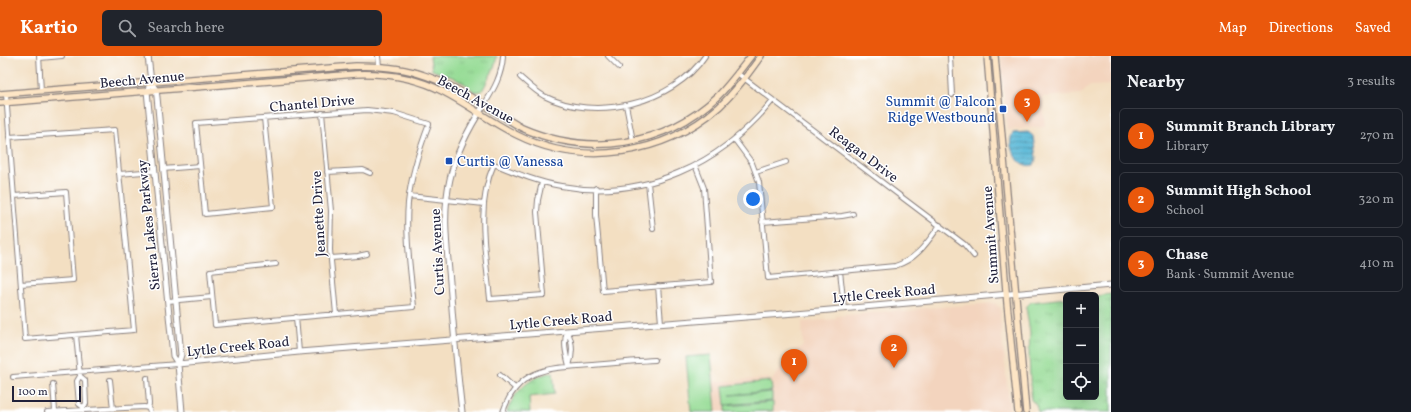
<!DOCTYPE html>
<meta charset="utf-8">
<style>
body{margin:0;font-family:Vollkorn,serif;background:#20242c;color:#f1f3f6}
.controls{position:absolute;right:12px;bottom:12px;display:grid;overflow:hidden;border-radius:6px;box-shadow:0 4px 16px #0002}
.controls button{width:36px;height:36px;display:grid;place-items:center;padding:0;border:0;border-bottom:1px solid #363941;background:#171b24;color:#f1f3f6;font:20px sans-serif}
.scale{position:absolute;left:12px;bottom:10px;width:69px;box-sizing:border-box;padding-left:4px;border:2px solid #22223b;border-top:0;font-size:11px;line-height:14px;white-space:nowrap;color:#22223b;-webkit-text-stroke:3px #fff;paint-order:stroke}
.you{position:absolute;left:753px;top:143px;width:14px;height:14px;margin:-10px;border:3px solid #fff;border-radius:50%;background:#1a73e8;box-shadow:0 0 0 6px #1a73e833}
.badge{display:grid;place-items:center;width:26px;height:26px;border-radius:50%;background:#ea580c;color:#fff;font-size:13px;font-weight:700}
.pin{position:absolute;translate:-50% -33px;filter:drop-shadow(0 1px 2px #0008)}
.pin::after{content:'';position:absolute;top:21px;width:14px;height:12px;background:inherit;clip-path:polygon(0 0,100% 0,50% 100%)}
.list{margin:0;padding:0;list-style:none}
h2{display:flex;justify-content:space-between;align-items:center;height:52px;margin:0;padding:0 16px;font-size:17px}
h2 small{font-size:13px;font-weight:400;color:#9ea1a6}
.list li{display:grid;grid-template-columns:26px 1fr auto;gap:12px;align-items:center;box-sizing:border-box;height:56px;margin:0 8px 8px;padding:0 8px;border:1px solid #363941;border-radius:6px}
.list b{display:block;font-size:15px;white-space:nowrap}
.list p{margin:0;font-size:13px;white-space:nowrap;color:#9ea1a6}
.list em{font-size:13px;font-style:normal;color:#9ea1a6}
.icon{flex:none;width:22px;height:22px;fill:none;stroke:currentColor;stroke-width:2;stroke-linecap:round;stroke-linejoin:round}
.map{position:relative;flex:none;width:1111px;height:356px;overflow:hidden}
header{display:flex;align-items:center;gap:24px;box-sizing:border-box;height:56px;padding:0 20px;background:#ea580c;color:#fff}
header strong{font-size:19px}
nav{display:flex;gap:22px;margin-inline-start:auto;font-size:14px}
.search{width:280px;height:36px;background:#20242c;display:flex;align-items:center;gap:10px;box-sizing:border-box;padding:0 14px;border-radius:6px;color:#9ea1a6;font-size:15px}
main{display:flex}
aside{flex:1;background:#171b24}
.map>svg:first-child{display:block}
</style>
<header>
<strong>Kartio</strong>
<div class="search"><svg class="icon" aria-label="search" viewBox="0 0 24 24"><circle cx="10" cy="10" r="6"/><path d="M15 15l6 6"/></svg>Search here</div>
<nav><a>Map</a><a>Directions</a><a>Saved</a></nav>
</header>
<main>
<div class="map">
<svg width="1111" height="356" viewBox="0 0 1111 356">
<defs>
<pattern id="park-tufts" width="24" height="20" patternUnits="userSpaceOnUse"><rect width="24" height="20" fill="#95db94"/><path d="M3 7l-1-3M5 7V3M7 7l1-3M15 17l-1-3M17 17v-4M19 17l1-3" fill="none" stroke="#80bc80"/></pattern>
<pattern id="water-rules" width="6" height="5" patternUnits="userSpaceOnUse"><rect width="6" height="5" fill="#58b8d7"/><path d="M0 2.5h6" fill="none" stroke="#4895b0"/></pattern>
</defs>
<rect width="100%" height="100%" fill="#fff"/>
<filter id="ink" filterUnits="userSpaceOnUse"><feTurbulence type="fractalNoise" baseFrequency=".025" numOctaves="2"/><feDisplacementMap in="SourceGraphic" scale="8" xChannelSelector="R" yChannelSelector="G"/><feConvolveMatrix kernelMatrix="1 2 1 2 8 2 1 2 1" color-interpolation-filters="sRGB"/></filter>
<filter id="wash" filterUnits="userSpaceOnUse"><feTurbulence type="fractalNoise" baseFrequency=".012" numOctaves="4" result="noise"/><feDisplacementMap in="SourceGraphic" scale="16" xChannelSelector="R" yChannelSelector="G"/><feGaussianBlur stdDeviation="0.9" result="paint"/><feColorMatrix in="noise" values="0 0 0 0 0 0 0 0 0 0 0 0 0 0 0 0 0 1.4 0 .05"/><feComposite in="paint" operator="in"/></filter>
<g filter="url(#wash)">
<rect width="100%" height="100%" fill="#f3dfc2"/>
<path fill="#f3d4be" d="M1001 0H1111V29L1090 30 1081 38 1043 41 1045 71 1007 74Z
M995 247 1001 253 1000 263 1010 355 1012 356H691L686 301 711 299 714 326 768 322 771 325 798 292 799 293 803 289 802 266 836 263V260L901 254 902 256 915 255V253Z"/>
<path fill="#95db94" stroke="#5c7e68" d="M711 299 716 356H691L686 301Z
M771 325 772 335 730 339 772 336V345L725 349 723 330Z
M773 346V355L725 356V350Z"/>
<path fill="url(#park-tufts)" stroke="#5c7e68" d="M430 0H497L494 12 482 35 474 36 467 29 452 21 432 14Z
M1111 238V356H1038L1036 348 1031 344 1029 298 1030 277 1026 251 1031 246 1066 242V341H1096V240Z
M553 316 555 338 529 341 530 356H507C514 335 531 320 553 316Z"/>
<path fill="url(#water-rules)" stroke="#3d6d89" d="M1028 76 1033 80 1036 102 1034 109C1018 114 1005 89 1013 77Z"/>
</g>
<g filter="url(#ink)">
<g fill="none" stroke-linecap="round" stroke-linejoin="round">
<defs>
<path id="minor" d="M39 0 41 35
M378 0 379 10
M608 0 619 11
M950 0 952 39
M40 2 62 0
M737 17 964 188 974 200
M520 21C528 28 535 35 544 40 595 66 673 48 705 0
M6 38C12 120 18 202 25 283L134 274 115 74 9 81
M484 49C494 33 502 19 503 0
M626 49 633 85
M322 57 331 155 330 194 336 258
M264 62 273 151 205 158 196 67 367 54 394 57 429 68C419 94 411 119 408 147 405 181 411 217 414 251L215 269 210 215 276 208
M735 84 752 107 759 126 768 222 895 210C917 203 927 187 940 169
M163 113 200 110
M327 116 363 114 370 117
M756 116 786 106
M119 118 155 115
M542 126 538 144 537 156 544 239 490 243C486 199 475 150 494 108 516 117 537 126 561 130 644 145 721 108 773 44
M648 127 653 173
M596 132V159L603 235 711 226 704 132 695 109
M14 140 66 136 73 224 21 228
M409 140 484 148
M762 166 842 160 853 158
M331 202 358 200 367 198
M840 215 844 252
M658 230 661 267
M168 245 212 241
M296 261 299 296
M567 275C574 287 573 298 569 310
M567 275C563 287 566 298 569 310
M76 279 80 320 77 325 79 348 83 351 86 348 85 324 80 320
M500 319 515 332
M13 321 178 308
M147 322 149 348 148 352
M110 324 113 353
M53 328 55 355
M47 356 144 351 148 352 150 356
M503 356C518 310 553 312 593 309 614 307 634 305 655 304"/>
<path id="tertiary" d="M148 0 151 26 156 34 157 41 181 299 178 308 182 356
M151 26 147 35 173 300 178 308
M178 308 299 296 796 257 1111 229
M462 356C457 313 453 269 450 226 447 191 442 157 450 123 456 96 469 72 484 49"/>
<path id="secondary" d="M987 0 1007 247 1018 356
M995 0 1026 356
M0 38 356 10C376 10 397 11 417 17 455 28 488 52 522 72 589 101 664 91 718 40 730 28 740 14 751 0
M0 47 356 18C386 17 417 22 444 36 469 49 492 67 517 79 583 112 664 99 719 51 735 36 748 18 761 0"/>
</defs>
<use href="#minor" stroke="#8a807e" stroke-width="6"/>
<use href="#tertiary" stroke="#8a807e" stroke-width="7"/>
<use href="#secondary" stroke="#8a807e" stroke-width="8"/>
<use href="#minor" stroke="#fff" stroke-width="4"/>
<use href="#tertiary" stroke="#fff" stroke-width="5"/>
<use href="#secondary" stroke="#fde5c5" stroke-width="5.5"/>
</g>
</g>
<g fill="#1a4fb4" stroke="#fff" stroke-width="1.5">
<rect x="999" y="49" width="8" height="8" rx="2"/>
<rect x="445" y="101" width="8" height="8" rx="2"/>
</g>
<g text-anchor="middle" stroke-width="3" stroke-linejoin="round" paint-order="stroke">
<g font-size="14" fill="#22223b" stroke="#fff">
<text transform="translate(142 23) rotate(-5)" y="5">Beech Avenue</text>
<text transform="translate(476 43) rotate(29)" y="5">Beech Avenue</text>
<text transform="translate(312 47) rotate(-5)" y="5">Chantel Drive</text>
<text transform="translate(864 98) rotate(37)" y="5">Reagan Drive</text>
<text transform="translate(318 158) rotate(-93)" y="5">Jeanette Drive</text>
<text transform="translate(148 169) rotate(-96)" y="5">Sierra Lakes Parkway</text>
<text transform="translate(990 179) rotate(-94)" y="5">Summit Avenue</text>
<text transform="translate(437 196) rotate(-93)" y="5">Curtis Avenue</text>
<text transform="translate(884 237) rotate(-5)" y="5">Lytle Creek Road</text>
<text transform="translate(561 264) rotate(-5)" y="5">Lytle Creek Road</text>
<text transform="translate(238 290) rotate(-6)" y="5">Lytle Creek Road</text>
</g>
<g font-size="14" fill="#164399" stroke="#fff" text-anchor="end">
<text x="995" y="50">Summit @ Falcon<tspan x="995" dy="16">Ridge Westbound</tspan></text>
<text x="457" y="110" text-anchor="start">Curtis @ Vanessa</text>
</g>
</g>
</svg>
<div class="controls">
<button>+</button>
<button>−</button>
<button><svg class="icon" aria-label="locate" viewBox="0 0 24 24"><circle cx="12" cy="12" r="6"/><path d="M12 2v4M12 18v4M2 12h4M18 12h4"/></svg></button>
</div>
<div class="scale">100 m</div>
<div class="you"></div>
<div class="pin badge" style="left:794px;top:326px">1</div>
<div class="pin badge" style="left:894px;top:312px">2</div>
<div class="pin badge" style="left:1027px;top:66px">3</div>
</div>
<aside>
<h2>Nearby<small>3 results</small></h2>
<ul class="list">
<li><span class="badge">1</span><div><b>Summit Branch Library</b><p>Library</p></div><em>270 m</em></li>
<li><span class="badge">2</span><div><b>Summit High School</b><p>School</p></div><em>320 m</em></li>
<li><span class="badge">3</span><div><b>Chase</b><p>Bank · Summit Avenue</p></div><em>410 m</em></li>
</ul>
</aside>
</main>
